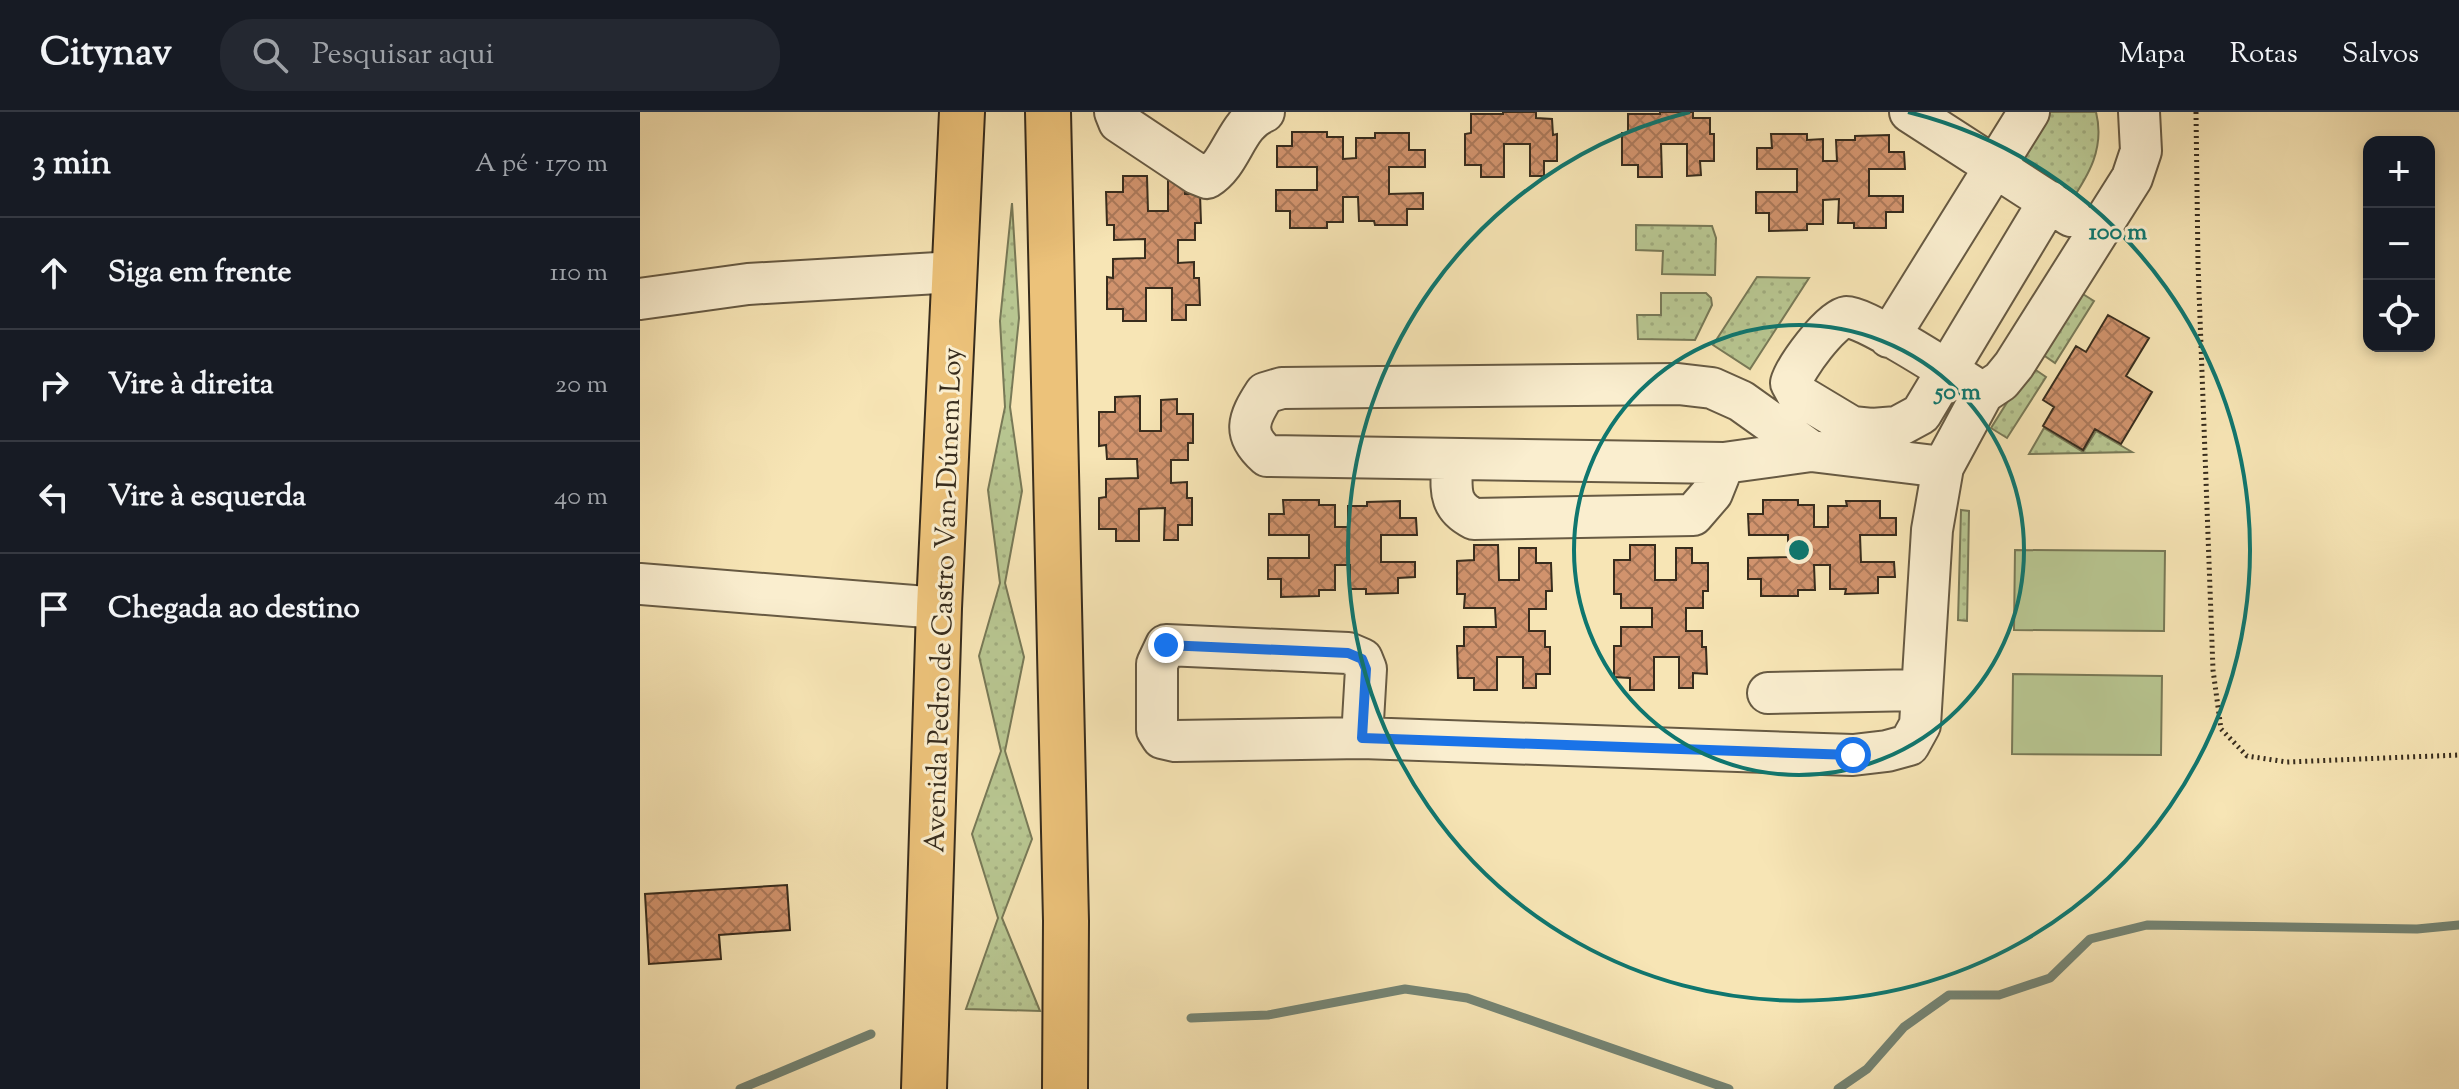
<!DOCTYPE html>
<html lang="pt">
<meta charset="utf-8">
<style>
body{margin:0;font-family:"Sorts Mill Goudy",serif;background:#242831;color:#f1f3f6}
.controls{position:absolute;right:24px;top:24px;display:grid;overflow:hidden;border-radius:16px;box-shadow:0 4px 12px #0003}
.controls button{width:72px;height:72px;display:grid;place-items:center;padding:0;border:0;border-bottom:2px solid #363941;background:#171b24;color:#f1f3f6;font:40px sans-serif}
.stop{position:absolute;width:24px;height:24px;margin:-18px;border:6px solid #1a73e8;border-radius:50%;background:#fff}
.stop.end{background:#1a73e8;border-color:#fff;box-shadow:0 2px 8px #0008}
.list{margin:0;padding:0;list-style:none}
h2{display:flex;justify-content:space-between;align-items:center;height:104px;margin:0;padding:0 32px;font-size:34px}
h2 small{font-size:26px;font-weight:400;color:#9ea1a6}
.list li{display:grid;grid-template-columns:52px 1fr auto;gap:24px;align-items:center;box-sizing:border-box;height:112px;padding:0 32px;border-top:2px solid #363941}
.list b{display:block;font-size:30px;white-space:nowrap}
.list em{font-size:26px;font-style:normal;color:#9ea1a6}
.icon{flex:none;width:44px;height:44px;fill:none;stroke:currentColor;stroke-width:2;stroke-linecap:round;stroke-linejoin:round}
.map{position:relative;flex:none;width:1819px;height:977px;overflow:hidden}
header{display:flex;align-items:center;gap:48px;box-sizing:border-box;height:112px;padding:0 40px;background:#171b24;border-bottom:2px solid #363941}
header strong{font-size:38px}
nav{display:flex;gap:44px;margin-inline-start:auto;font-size:28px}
.search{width:560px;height:72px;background:#242831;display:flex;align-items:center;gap:20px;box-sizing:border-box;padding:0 28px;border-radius:32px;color:#9ea1a6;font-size:30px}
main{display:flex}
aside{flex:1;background:#171b24}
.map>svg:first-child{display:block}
</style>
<header>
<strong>Citynav</strong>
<div class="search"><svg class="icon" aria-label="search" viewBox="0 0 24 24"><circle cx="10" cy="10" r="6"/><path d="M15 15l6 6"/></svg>Pesquisar aqui</div>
<nav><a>Mapa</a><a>Rotas</a><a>Salvos</a></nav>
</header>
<main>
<aside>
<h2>3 min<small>A pé · 170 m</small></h2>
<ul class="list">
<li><svg class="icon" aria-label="ahead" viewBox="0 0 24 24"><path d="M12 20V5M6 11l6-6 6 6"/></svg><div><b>Siga em frente</b></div><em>110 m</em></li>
<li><svg class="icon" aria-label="right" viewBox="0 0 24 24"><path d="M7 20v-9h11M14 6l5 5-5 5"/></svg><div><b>Vire à direita</b></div><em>20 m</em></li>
<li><svg class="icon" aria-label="left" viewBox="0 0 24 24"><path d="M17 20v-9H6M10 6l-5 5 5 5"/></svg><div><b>Vire à esquerda</b></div><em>40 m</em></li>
<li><svg class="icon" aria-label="arrive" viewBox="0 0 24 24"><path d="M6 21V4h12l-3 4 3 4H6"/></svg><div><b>Chegada ao destino</b></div></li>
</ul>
</aside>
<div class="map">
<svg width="1819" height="977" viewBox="0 0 1819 977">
<defs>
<pattern id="grass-dots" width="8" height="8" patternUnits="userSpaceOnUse" patternTransform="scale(2)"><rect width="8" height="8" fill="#b8c691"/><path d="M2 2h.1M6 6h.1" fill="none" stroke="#9faa7d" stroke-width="1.8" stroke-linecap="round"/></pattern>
<pattern id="building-cross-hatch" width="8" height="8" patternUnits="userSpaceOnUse" patternTransform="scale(2)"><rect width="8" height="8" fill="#d1936d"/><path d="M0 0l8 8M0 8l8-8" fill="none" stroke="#aa7859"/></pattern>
</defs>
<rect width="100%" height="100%" fill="#f7e5b5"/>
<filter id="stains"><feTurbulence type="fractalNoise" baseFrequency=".0025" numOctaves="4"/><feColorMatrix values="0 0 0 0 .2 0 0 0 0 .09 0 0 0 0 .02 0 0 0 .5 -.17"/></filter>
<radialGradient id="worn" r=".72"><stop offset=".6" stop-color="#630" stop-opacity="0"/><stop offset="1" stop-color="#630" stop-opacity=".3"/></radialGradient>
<path fill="url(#grass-dots)" stroke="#787957" stroke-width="2" d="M1408 0H1456C1465 36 1449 63 1429 92L1373 54Z
M372 91 379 206 370 295 382 379 365 471 384 545 365 639 392 727 362 806 400 899 326 897 358 806 332 722 361 639 339 544 360 471 348 378 365 295 360 209Z
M996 113 1072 114 1076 126 1075 163 1022 162 1023 139 996 138Z
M1117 165 1169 166 1110 257 1073 233Z
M1438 179 1454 189 1415 251 1399 240Z
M1021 181H1066L1071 186 1072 193 1055 228 998 227 997 203H1021Z
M1390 254 1406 265 1367 326 1351 316Z
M1404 316 1443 340 1456 319 1492 340 1389 342Z
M1321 398 1329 399 1327 509 1318 508Z"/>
<path fill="#b8c691" stroke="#787957" stroke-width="2" d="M1375 438 1525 439 1524 519 1374 518Z
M1373 562 1522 564 1521 643 1372 642Z"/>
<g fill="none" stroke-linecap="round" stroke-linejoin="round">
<path stroke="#748474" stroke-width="9" d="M551 906 628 903 765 877 827 886 1089 977
M100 977 231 922
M1198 977 1227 957 1264 915 1309 883H1359L1410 866 1450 827 1507 813 1777 817 1819 813"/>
</g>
<path fill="url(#building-cross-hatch)" stroke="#372c1d" stroke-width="2" d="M863 0H896V6L912 7 913 23 917 22V49H904V64H890V32H864V65H841V53H825V22L831 21V2H863Z
M1020 0H1053V6H1070V22H1074V49H1060L1061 63 1047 64V32H1021L1022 65H998V53H982V21H988V2H1020Z
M652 20H687V25H703V47L716 46V26H735V21H769V38H785V55H749V82L783 81V97H767V113H735L734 109H719L718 85H703V110H687V116H650V99H636V78H677V55H637V34H652Z
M1131 22H1167V28L1183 27V49H1197L1196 28H1215V24L1249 23V40H1264L1265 57H1229V84H1263V100H1246V116H1214V111H1198L1199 87 1183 88V112H1167V118L1129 119V101H1116V80H1157V57H1117V36H1132Z
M483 64H507L508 99H528V68H545V82H560L561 111H555V128H538V151L554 150V166H559L560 193H546V208H532V176H506V209H483V197H467V165L473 166V147L505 146V127L474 128V113H467L466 80H483Z
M1468 203 1509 226 1486 264 1512 280 1481 332 1455 317 1443 338 1403 314 1414 295 1403 288 1436 234 1446 240Z
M500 284V319H521V288L537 287V302H553V331H548V348H531V371L547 370V386H552V413H538V428H524L525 396 499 397V429H476V417H459V386L466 385V367L498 366 497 347H467L466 333 459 334V300H475V285Z
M643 388H679V393H695V415H708V394H727V390L760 389V406H776L777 423H741V450H775V465L758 466V481L726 482V477H710V453H695V478H679V484L641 485V467H628V446H669V423H629V402H644Z
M1123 388H1158V393H1174V415H1188V394H1207L1206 389H1240V406H1256V423H1220L1221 450H1254L1255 465H1238V481L1205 482 1206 477H1190V453H1174L1175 478H1158V484H1121V467H1108V446L1148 445V423H1109L1108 402H1123Z
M834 433H858L859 468H879V436H896V451H911L912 479H906V497H889V519H905V535H910V562H896V576H883V545H857V578H834V566H818L817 534H824V515H856L855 496H824L825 482H817V449L834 448Z
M990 433H1015V468H1036V436H1052V451H1068V479H1063V496H1046V519H1062V535H1066L1067 562 1053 561V576H1039V545H1014V578H990V566L974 565V534H981V515H1012V496H981V482H974V448H990Z
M147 773 150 818 79 823 81 847 9 852 5 782Z"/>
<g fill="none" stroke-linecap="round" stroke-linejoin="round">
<defs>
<path id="minor" d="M475 0 479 10 557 62 567 66C593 50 595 12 624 0
M1270 0 1431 104
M0 187 108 172 315 160
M1249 225 1389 0
M1343 281C1322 268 1223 203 1206 205 1191 207 1155 256 1151 271L1157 282 1212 315 1232 317 1257 315 1281 302 1409 89
M1171 339 1101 289 1072 276 1038 272 642 276 625 281C608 307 602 322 627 344L1084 351 1171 339 1303 355
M812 347C812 375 806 393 834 407L1053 403 1072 381 1084 351
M0 472 299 496
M1128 581 1280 578
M722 626 726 557 722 547 708 541 526 533 517 552V618L522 626 535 629 722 626 1213 643 1247 639 1269 633 1280 613 1292 418 1303 355 1343 281 1361 269 1374 253 1492 66 1501 39 1499 0"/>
<path id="highway" d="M408 0 426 809 425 977
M284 977 299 496 322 0"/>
</defs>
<use href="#minor" stroke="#675a43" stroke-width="44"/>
<use href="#highway" stroke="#372c1d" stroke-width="48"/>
<path stroke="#372c1d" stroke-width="5" stroke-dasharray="2 4" stroke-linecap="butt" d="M1556 0 1558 152 1573 558 1581 617 1607 644 1647 650 1819 643"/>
<use href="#minor" stroke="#faeecf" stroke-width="40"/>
<use href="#highway" stroke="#ecc27a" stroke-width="44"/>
</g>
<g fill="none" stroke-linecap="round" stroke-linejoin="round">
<path stroke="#1a73e8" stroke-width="10" d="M526 533 708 541 722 547 726 557 722 626 1213 643"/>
</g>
<g fill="none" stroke="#0f766e" stroke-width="4">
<circle cx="1159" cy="438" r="225"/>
<path d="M1268 0A451 451 0 1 1 1050 0"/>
</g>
<g text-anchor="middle" stroke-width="6" stroke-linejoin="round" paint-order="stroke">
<g font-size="28" fill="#372c1d" stroke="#faeecf">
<text transform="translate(302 488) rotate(-88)" y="10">Avenida Pedro de Castro Van-Dúnem Loy</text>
</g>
</g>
<circle cx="1159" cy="438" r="12" fill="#0f766e" stroke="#faeecf" stroke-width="4"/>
<g font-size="24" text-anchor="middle" font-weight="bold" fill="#0f766e" stroke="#faeecf" stroke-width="6" stroke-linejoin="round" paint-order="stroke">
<text x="1478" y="127">100 m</text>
<text x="1318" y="287">50 m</text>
</g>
<rect width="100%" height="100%" filter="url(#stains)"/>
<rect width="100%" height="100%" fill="url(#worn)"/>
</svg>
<div class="controls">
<button>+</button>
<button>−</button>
<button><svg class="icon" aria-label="locate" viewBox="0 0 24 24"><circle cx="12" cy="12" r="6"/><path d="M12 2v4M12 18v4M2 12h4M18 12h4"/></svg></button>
</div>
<div class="stop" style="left:1213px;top:643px"></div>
<div class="stop end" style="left:526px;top:533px"></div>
</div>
</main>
